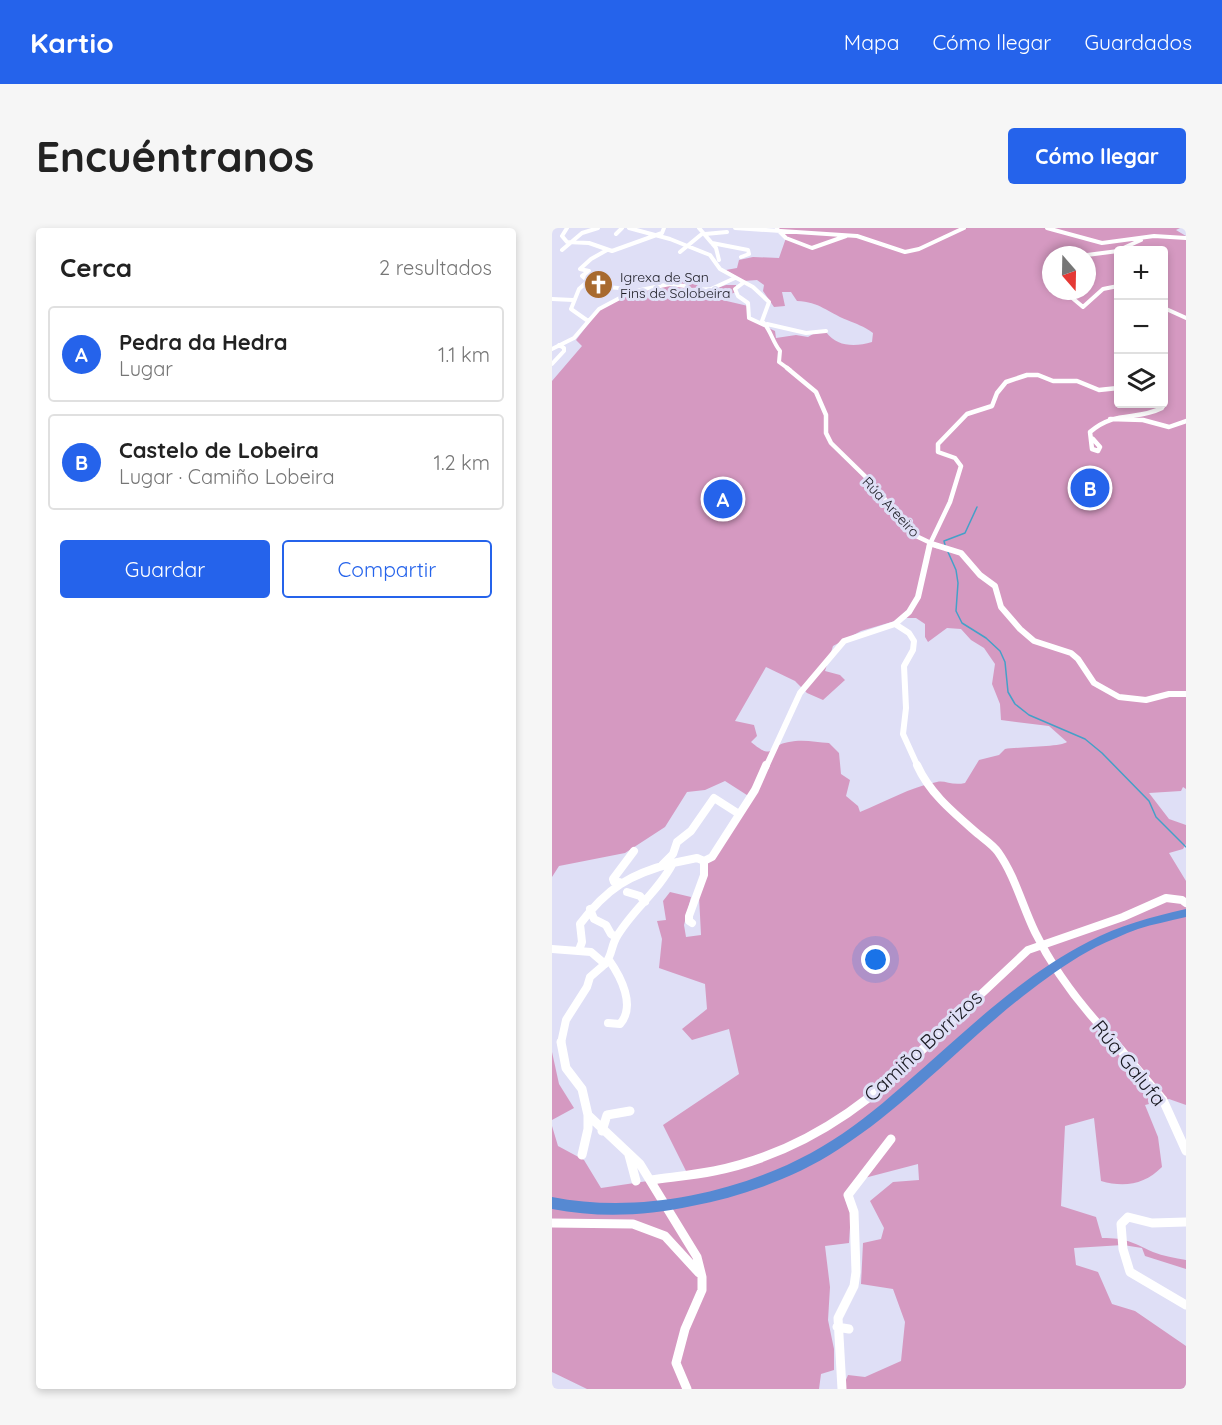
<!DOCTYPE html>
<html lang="es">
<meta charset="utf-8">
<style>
body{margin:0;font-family:Quicksand,sans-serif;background:#f6f6f6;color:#222}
.controls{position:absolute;right:18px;top:18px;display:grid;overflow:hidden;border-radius:6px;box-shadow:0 3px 9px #0003}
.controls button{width:54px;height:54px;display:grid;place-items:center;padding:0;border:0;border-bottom:2px solid #e0e0e0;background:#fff;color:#222;font:30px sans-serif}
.compass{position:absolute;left:490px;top:18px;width:54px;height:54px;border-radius:50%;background:#fff;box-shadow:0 3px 9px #0003;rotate:160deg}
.you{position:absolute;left:324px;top:732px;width:21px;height:21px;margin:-15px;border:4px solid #fff;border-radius:50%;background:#1a73e8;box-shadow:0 0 0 9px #1a73e833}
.badge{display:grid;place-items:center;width:39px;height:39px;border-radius:50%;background:#2563eb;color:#fff;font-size:20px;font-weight:700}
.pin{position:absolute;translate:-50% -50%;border:3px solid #fff;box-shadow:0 2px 6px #0006}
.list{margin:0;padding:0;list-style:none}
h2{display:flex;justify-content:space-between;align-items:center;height:78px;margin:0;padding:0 24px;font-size:26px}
h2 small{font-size:20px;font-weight:400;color:#767676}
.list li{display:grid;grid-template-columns:39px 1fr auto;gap:18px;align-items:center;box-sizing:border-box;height:96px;margin:0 12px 12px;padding:0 12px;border:2px solid #e0e0e0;border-radius:6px}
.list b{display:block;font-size:22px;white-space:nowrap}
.list p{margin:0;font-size:20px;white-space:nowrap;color:#767676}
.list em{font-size:20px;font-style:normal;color:#767676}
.actions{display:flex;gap:12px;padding:18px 24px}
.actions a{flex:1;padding:14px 0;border:2px solid #2563eb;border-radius:6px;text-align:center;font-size:21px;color:#2563eb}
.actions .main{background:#2563eb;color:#fff}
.icon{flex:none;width:33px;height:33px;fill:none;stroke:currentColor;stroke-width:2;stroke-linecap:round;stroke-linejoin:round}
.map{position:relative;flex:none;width:634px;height:1161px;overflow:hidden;border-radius:6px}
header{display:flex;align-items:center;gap:36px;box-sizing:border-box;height:84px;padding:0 30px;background:#2563eb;color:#fff}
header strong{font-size:28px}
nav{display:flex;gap:33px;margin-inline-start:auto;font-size:21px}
.intro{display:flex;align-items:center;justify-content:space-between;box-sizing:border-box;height:144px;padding:0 36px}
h1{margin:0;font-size:42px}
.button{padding:15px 27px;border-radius:6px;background:#2563eb;color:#fff;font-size:21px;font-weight:700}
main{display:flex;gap:36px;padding:0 36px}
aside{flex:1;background:#fff;border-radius:6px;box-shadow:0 3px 9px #0003}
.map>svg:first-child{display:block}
</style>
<header>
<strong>Kartio</strong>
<nav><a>Mapa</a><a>Cómo llegar</a><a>Guardados</a></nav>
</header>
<div class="intro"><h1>Encuéntranos</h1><a class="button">Cómo llegar</a></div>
<main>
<aside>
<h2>Cerca<small>2 resultados</small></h2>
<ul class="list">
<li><span class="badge">A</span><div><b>Pedra da Hedra</b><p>Lugar</p></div><em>1.1 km</em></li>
<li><span class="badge">B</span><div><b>Castelo de Lobeira</b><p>Lugar · Camiño Lobeira</p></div><em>1.2 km</em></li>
</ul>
<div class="actions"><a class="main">Guardar</a><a>Compartir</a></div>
</aside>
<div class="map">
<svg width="634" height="1161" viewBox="0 0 634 1161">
<rect width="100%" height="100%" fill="#dfdff6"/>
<path fill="#d599c1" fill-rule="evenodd" d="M225 0H628L624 2 634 8V561L631 559 629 563 597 565 617 591 634 597V616L631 621 617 625 634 653V877L617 871 593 877 606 909 610 939C593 956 573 960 549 953L542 890 513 898 509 978 544 989 550 1010C575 1010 579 1014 601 1024 611 1028 623 1030 634 1032V1041L593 1028 590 1020 571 1017 522 1020 524 1037 546 1044 560 1076 583 1083 634 1118V1161H290L296 1147 313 1149 349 1133 353 1094 341 1061 309 1056 311 1015 329 1011 332 1000 318 973 341 954 367 952 366 936 301 953 297 1015 273 1018 278 1059 276 1092 282 1121V1142L269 1146 267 1161H35L0 1144V898L6 918 32 932 49 960 136 947 111 897 187 846 177 801 140 812 130 801 155 781 153 756 107 740 110 711 105 693 114 692 111 673 118 664 139 669 132 697 134 709 149 707 147 668 156 642 152 633 179 600 198 569 173 553 153 562 135 564 113 599 73 625 7 638 0 649V153L30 118 24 112 47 82 79 64 122 55 124 52 140 53 149 60 160 62 174 57H184V64L166 71 196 78 195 90 223 103 224 110 244 107 256 109 261 106 274 104C285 119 303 119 320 114L321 105C311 98 305 96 295 92 275 84 268 74 245 73L239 64H230L233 78 222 79 211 63 212 57 205 52 192 53 174 42 185 40 187 32 201 29 227 30 234 10ZM566 22H612V176H566ZM499 27H535V63H499ZM353 390H364L373 396V409L376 414 395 400 409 401 419 412 432 420 443 436 440 456 448 476 449 492 497 498 515 514C509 519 465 519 453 521L447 527 427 532 413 555C400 558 393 552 385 554 358 559 333 574 308 584L306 578 294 568 298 552 289 546 287 525 277 515C264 514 250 511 237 514 216 517 223 534 199 514L205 508 202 497 183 493 214 439 243 453 255 465 271 472 293 452 288 447 273 443 281 418 309 403Z
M0 824 7 856 22 880 0 892Z"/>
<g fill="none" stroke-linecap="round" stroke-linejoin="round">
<path stroke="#44a0c8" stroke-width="1.5" d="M393 317 392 313 413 305 425 279
M396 324 404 342 406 355 404 383 410 395 434 410 448 423 453 434 456 464 463 476 477 487 533 511 550 525 597 573 604 589 634 619"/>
<path stroke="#fff" stroke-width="4" d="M15 0 10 8 15 14 37 15 60 23 110 5 112 0
M77 0 118 11 158 27 168 41 201 59 217 74 210 93C219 102 220 113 228 123L227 134 238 142
M147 0 164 20 167 32
M183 0 305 8 353 24 367 21 412 0
M495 0 550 15 602 8 634 10
M225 1 234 10 260 20 294 8
M64 6 70 0
M153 6 175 4
M160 15 196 22 197 26 189 29
M10 22 30 5 46 0
M567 22 589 12
M128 24 151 5
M535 27 566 23
M499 41 496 45 499 49
M191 55 183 61 186 68 196 75 197 90 212 97
M512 63 531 79 551 61 566 58
M79 64 118 56 133 58 139 62 159 61 183 50
M0 71 21 72
M612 80 634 90
M36 93 19 81 27 61 36 53 30 48 37 43 28 41 39 31 55 22
M215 96 254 105 274 103
M0 121 22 110 47 81 79 64C65 56 49 63 36 53
M0 136 12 123V120L7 117"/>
<path stroke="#fff" stroke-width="4.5" d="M235 140 264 164 274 187V205L279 215 321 256 360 306 385 318
M558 191 591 192 617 199 634 193
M541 211 548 219 546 223 540 221 538 204C563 182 584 193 610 180L611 176
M377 318 398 274 409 238 403 230 386 224V216L415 186 440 178 445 165 454 154 475 147H486L501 153H525L547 162 566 160"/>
<path stroke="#fff" stroke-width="6" d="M380 316 409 325 428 347 443 358 449 379 468 401 482 413 519 425 526 431 542 455 567 469 594 472 617 466H634
M343 396 357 405 362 413 361 422 352 438 354 480 351 506 366 539
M214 539 248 465 292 413 343 396 357 384 366 369 378 316"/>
<path stroke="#fff" stroke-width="8" d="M365 537C378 566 402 585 426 606 432 611 441 617 446 624 463 648 470 677 483 704 503 745 532 782 564 815
M110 637 121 626 125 614 139 603 162 570 187 586
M67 654H62L61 651 82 623
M75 664 88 668 93 674
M38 681 42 691 54 697 59 706 64 709
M140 695 137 693V688L152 647V633
M0 721 39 724 53 736 38 749 35 759 14 792 9 815
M27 722 30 714 28 696C55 660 78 646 121 635
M53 736C60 728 59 719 64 710 79 683 106 664 121 635L145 630 152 633 160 629 203 562 214 537
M56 795 68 796C84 778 69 749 57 732
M377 815 476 722 571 689 614 670 630 672 634 675"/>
<path stroke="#fff" stroke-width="9" d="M9 814 14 840 30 861 36 887 88 936 145 1029 150 1049V1062L133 1101 124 1135 135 1161
M562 814 611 872 634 923
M50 903 55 887 78 883
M30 927 36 901V887
M77 927 84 953
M99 952C120 949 142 947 162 943 247 926 319 876 378 814
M634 994 600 995 576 989 569 996 571 1021 578 1044 634 1077
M0 995 81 996 113 1008 147 1045
M285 1099 297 1101
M290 1161 286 1090 302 1058 304 1044 302 984 296 967 339 911"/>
<path fill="#5689d2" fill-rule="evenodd" d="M634 681V689C618 693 601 696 586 701 572 706 557 713 544 719 521 731 500 746 479 762 413 812 357 876 287 921 243 950 191 968 140 978 94 988 46 990 0 981V969C85 986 183 966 259 925 288 909 315 889 340 867 402 815 463 751 536 714 568 697 599 689 634 681Z"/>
</g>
<defs>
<symbol id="church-disc" viewBox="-11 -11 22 22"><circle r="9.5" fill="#a86a2f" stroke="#dfdff6"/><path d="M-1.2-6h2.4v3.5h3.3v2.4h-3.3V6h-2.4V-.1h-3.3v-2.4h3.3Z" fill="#fff"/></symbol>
</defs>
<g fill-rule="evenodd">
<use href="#church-disc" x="30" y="40" width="33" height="33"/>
</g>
<g text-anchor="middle" stroke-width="6" stroke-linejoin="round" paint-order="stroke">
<g font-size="14" fill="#1a1a22" stroke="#dfdff6" text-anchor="start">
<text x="68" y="54">Igrexa de San<tspan x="68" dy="16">Fins de Solobeira</tspan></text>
</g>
<g font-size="14" fill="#1a1a22" stroke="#dfdff6">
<text transform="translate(339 279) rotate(47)" y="5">Rúa Areeiro</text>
</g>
<g font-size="20" fill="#1a1a22" stroke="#dfdff6">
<text transform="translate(371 818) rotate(-43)" y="7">Camiño Borrizos</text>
<text transform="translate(577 835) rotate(51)" y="7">Rúa Galufa</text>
</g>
</g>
</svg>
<div class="controls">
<button>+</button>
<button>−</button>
<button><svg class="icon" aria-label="layers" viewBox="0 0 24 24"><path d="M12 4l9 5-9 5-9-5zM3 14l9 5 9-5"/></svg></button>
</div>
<svg class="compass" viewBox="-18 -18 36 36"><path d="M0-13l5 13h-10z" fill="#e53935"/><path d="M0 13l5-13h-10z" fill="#767676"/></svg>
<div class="you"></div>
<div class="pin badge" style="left:171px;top:271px">A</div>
<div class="pin badge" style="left:538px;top:260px">B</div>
</div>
</main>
